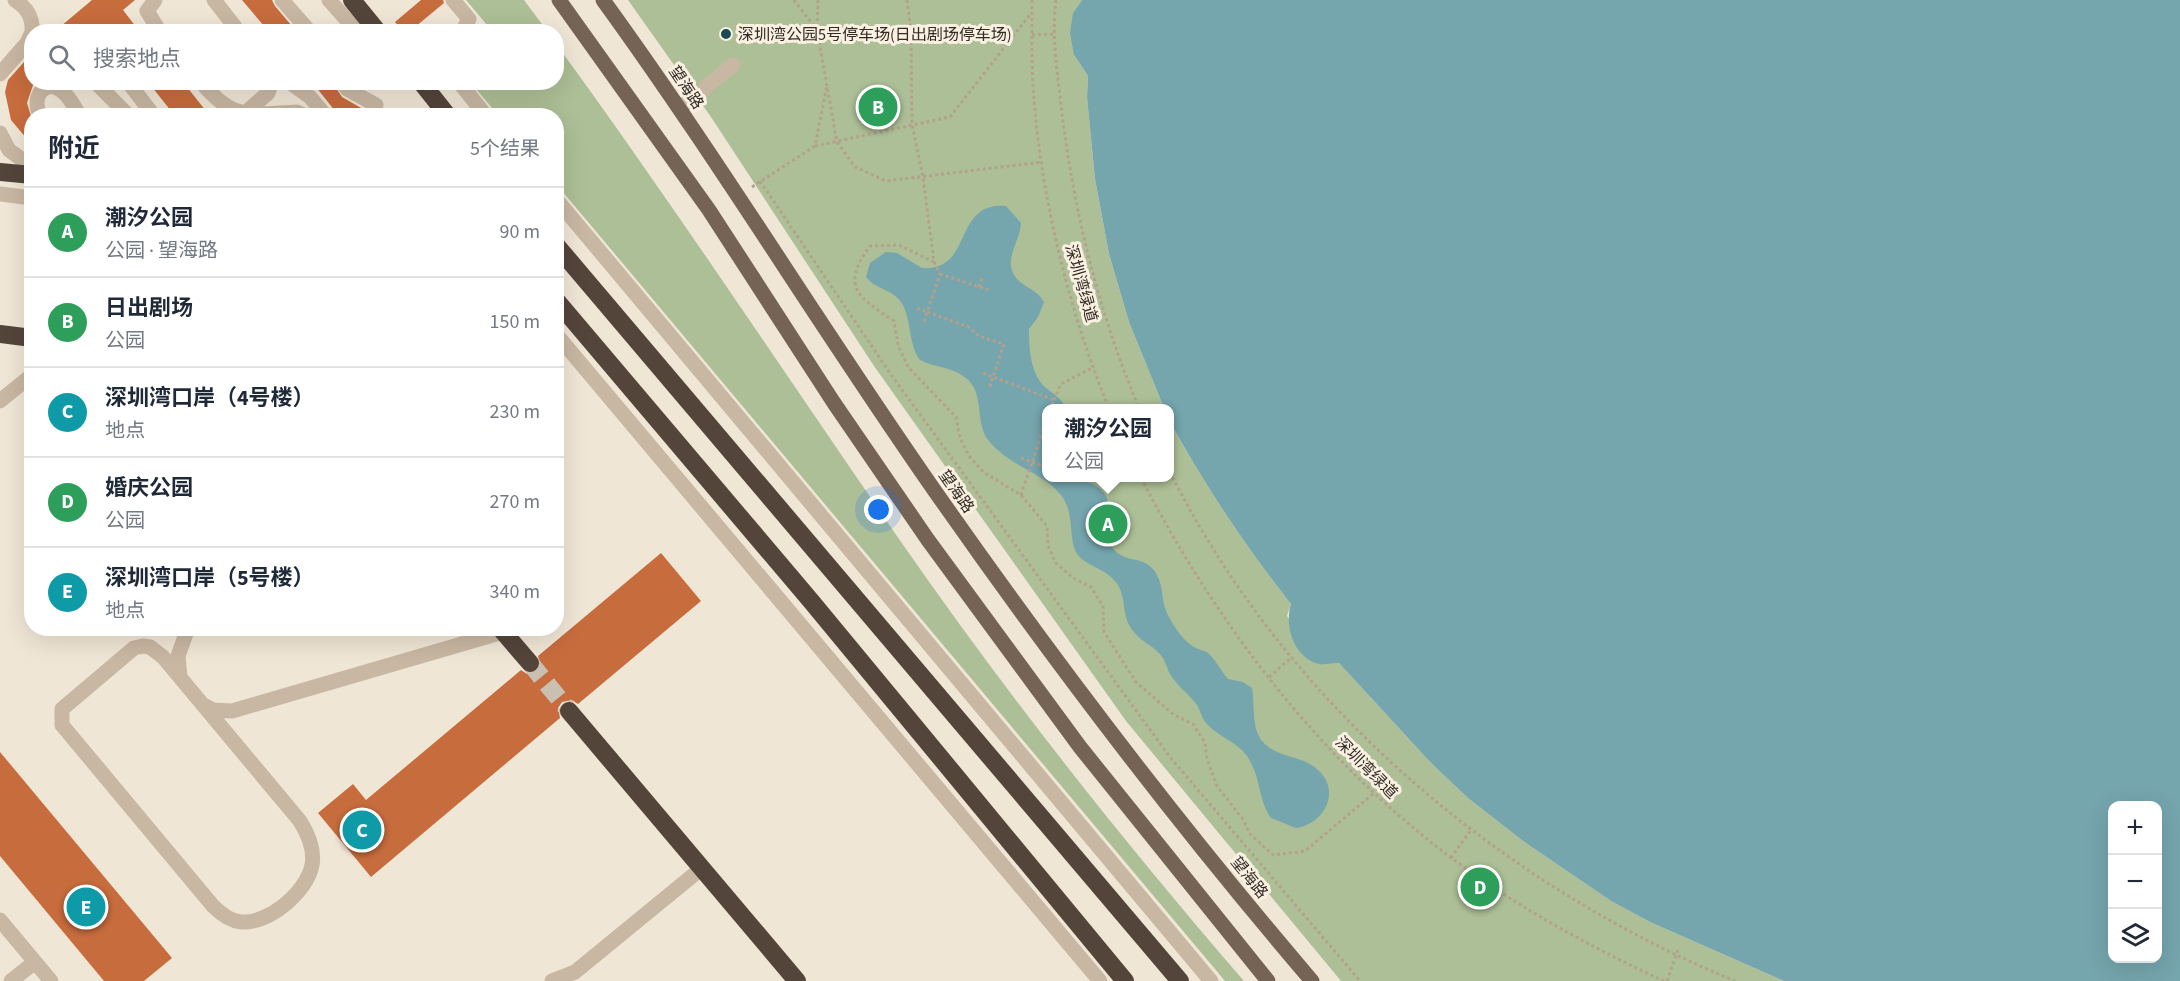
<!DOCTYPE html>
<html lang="zh">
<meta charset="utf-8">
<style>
body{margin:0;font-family:"Source Sans 3","Noto Sans SC",sans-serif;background:#f6f6f7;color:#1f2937}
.controls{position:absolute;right:18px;bottom:18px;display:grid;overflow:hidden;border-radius:12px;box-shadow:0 6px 24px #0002}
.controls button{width:54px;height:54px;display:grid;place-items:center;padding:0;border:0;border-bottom:2px solid #e0e1e3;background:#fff;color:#1f2937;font:30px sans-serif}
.you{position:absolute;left:879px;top:510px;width:21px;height:21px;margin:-15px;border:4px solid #fff;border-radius:50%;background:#1a73e8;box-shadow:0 0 0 9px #1a73e833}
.badge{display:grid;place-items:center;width:39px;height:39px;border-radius:50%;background:#1a4a54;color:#fff;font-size:20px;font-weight:700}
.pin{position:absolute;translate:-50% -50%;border:3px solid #fff;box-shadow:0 2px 6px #0006}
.popup{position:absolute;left:1042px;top:404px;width:132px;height:78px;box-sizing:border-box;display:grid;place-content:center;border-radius:12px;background:#fff;filter:drop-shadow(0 2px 4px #0005);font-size:20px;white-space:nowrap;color:#747a83}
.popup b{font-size:22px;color:#1f2937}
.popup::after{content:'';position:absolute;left:50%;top:100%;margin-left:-12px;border:12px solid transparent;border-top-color:#fff}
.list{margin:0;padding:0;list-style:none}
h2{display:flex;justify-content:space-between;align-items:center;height:78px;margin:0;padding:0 24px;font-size:26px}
h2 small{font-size:20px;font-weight:400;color:#747a83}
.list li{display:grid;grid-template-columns:39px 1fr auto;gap:18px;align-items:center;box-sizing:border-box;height:90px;padding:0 24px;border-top:2px solid #e0e1e3}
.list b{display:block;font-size:22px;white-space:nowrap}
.list p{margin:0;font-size:20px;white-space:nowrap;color:#747a83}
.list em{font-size:20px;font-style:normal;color:#747a83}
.icon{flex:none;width:33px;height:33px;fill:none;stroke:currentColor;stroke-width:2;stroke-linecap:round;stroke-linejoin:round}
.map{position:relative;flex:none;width:2180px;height:981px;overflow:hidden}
.search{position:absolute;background:#fff;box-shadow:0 6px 24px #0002;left:24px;top:24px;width:540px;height:66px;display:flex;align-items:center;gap:15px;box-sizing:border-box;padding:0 21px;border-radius:24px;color:#747a83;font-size:22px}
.panel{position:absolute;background:#fff;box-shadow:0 6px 24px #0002;left:24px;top:108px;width:540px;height:528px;border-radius:24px}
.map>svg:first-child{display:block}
</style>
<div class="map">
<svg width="2180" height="981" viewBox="0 0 2180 981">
<rect width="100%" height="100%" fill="#f0e6d6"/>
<path fill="#adbf96" d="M466 0H524L547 31H492Z
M628 0H1082L1073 13 1074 55 1088 76 1087 97 1095 179 1109 254 1129 322 1164 408H1046V478H1170V422C1206 487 1245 546 1291 604L1287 616 1320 664 1339 663 1431 763 1468 798 1523 841 1611 901 1650 922 1784 981H1341L1126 721 874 366 711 117Z
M557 45C675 207 785 374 899 539 1005 692 1122 840 1244 981H1225L557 185 556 116 498 115 471 83 556 82Z"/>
<path fill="#75a5ad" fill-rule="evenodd" d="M1082 0H2180V981H1784L1650 922 1611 901 1523 841 1468 798 1431 763 1339 663C1333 663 1325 665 1319 664 1294 658 1284 626 1291 604 1245 546 1206 487 1170 422V408H1164L1129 322 1109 254 1095 179 1087 97 1088 76 1074 55 1070 33 1073 13ZM2112 806H2158V958H2112Z
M1006 206 1021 223C1020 243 1000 262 1019 281 1028 289 1037 290 1044 302L1038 317 1029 329C1029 348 1030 374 1046 388 1055 395 1061 398 1066 408H1046V478C1064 478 1090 477 1102 491 1118 507 1100 530 1112 547 1123 563 1139 556 1151 567 1166 582 1159 600 1169 617 1174 627 1185 643 1196 648 1200 650 1204 650 1208 653 1216 660 1221 671 1228 679L1243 682 1252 688C1255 704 1251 729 1263 742 1278 759 1304 755 1319 771 1341 792 1324 824 1296 828L1271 818C1257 797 1262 779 1247 756 1236 741 1219 737 1208 725 1202 720 1201 712 1197 705 1189 694 1177 686 1170 674 1167 669 1166 663 1163 658 1155 646 1141 642 1133 631 1120 615 1128 596 1115 581 1104 568 1085 565 1078 555 1067 540 1076 514 1061 495 1044 473 1009 466 989 441 973 422 987 391 963 376 951 367 933 367 920 360 908 345 912 318 901 302 892 289 875 289 866 277L870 263 886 252 897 253 922 268C974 272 952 201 1006 206Z"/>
<path fill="#c76c3d" d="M92 0H135L123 10 140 32H54Z
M242 0H272L275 6 297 32H269Z
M421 0H443L444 3 409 32H403L395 22Z
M32 53V82H34L27 103 32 119V145L11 120 5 92 8 80Z
M148 82H183L210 116H175Z
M312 82H332L342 97 368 112 363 116H339Z
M661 553 701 601 578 704 572 700 562 702 558 708 560 718 371 877 318 813 353 784 366 800 521 670 527 674 537 672 541 666 538 656Z
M0 752 172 958 144 981H104L0 856Z"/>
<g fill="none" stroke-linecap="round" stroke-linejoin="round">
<path stroke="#cac0b2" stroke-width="18" stroke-dasharray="18 9" stroke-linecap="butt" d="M530 663 569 711"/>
<path stroke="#b4a18c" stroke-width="3" stroke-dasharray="3 3" stroke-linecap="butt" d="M794 0 816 29
M818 0 817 30 837 142 855 167 886 181 1042 162
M907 0 911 31 912 124 923 177 934 262 899 245 870 246C840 287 858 297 894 321L898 345 908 367 956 417 960 438 969 456 983 472 1021 495 1047 526 1048 545 1055 562 1073 578 1091 587 1103 606 1104 632 1136 682 1174 715 1193 724 1205 743 1207 759 1217 786 1242 818 1250 834 1273 855 1305 851 1374 793
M1032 0C1032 37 1031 74 1035 110 1043 205 1072 320 1109 408
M1056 0C1051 38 1058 76 1062 114 1075 216 1099 313 1139 408
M1032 35 1054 34
M815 146 950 117 1032 12
M760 181 892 376 1170 757 1360 981
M752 187 815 146 827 85
M934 262 940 274 927 312 969 327 979 336 1004 344 993 377 1054 400 1051 408
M940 274 989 290
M979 287 983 276
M917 308 927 312 924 322
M983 373 993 377 989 389
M1054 400 1061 384 1094 367
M1021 458 1046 467
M1170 472C1286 704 1498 883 1735 981
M1141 478C1208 607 1297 730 1409 824 1485 889 1573 939 1664 981
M1021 495 1046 421
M1269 677 1292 657
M1451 858 1470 831
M1667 981 1679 947"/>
<path stroke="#c8b7a2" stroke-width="15" d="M15 0C27 8 33 17 32 32
M155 0 147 11 160 32
M214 0 239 32
M282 0 310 32
M329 0 345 18 366 32
M453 0 469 19 462 32
M0 74 27 43 32 32
M95 82 129 116
M128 82 154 116
M201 82C234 122 250 114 297 112L305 116
M289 82 310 97 326 116
M342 82 347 89 376 105
M459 82 486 116
M680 108 733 65
M244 114 268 93 272 82
M41 116C29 98 46 77 62 91 70 97 75 108 80 116
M0 133 9 150 32 167
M0 194 32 198
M556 199 1211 981
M556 334 1100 981
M0 401 32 375
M143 646 150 647 163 657 300 821C308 834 315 849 312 865 307 892 269 924 241 922 230 921 221 914 213 906L62 725V709L134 648Z
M180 677 178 656 188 628
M204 705 213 710 232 711 503 632
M0 920 51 981
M11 981 35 962
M552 981 575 972 702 868"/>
<path stroke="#756355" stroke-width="15" d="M559 0 709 210 834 403 928 540 1080 747 1268 981
M603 0C722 164 827 338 944 504 1059 668 1182 829 1312 981"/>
<path stroke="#54453b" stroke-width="18" d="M352 0 378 32
M421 82 448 116
M0 172 32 175
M556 245 1180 981
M556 300 811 601 1125 981
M0 334 32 338
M500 628 530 663
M569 711 797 981"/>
</g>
<circle fill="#1a4a54" stroke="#f9f0e2" stroke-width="2" cx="726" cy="34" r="6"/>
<g text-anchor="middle" stroke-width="6" stroke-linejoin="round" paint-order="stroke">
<g font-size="16" fill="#332a24" stroke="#f9f0e2" text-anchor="start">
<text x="738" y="40">深圳湾公园5号停车场(日出剧场停车场)</text>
</g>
<g font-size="16" fill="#332a24" stroke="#f9f0e2">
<text transform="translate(687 87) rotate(56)" y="6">望海路</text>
<text transform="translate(1082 283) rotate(74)" y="6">深圳湾绿道</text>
<text transform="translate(957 491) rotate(55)" y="6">望海路</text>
<text transform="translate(1367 767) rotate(45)" y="6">深圳湾绿道</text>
<text transform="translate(1250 877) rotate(51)" y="6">望海路</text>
</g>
</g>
</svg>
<div class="controls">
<button>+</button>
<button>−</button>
<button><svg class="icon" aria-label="layers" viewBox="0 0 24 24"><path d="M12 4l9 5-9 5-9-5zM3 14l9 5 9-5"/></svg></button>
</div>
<div class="you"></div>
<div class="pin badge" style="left:1108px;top:524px;background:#2e9e5b">A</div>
<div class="popup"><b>潮汐公园</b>公园</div>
<div class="pin badge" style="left:878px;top:107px;background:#2e9e5b">B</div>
<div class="pin badge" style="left:362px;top:830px;background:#0f9aa8">C</div>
<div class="pin badge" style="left:1480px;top:887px;background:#2e9e5b">D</div>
<div class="pin badge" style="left:86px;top:907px;background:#0f9aa8">E</div>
<div class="search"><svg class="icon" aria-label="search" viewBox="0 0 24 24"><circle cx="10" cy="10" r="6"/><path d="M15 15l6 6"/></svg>搜索地点</div>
<section class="panel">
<h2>附近<small>5个结果</small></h2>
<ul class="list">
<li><span class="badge" style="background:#2e9e5b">A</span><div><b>潮汐公园</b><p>公园 · 望海路</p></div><em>90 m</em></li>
<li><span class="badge" style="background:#2e9e5b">B</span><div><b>日出剧场</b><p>公园</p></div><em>150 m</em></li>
<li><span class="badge" style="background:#0f9aa8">C</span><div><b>深圳湾口岸（4号楼）</b><p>地点</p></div><em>230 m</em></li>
<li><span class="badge" style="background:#2e9e5b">D</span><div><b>婚庆公园</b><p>公园</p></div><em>270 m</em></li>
<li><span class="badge" style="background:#0f9aa8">E</span><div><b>深圳湾口岸（5号楼）</b><p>地点</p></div><em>340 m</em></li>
</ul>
</section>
</div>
